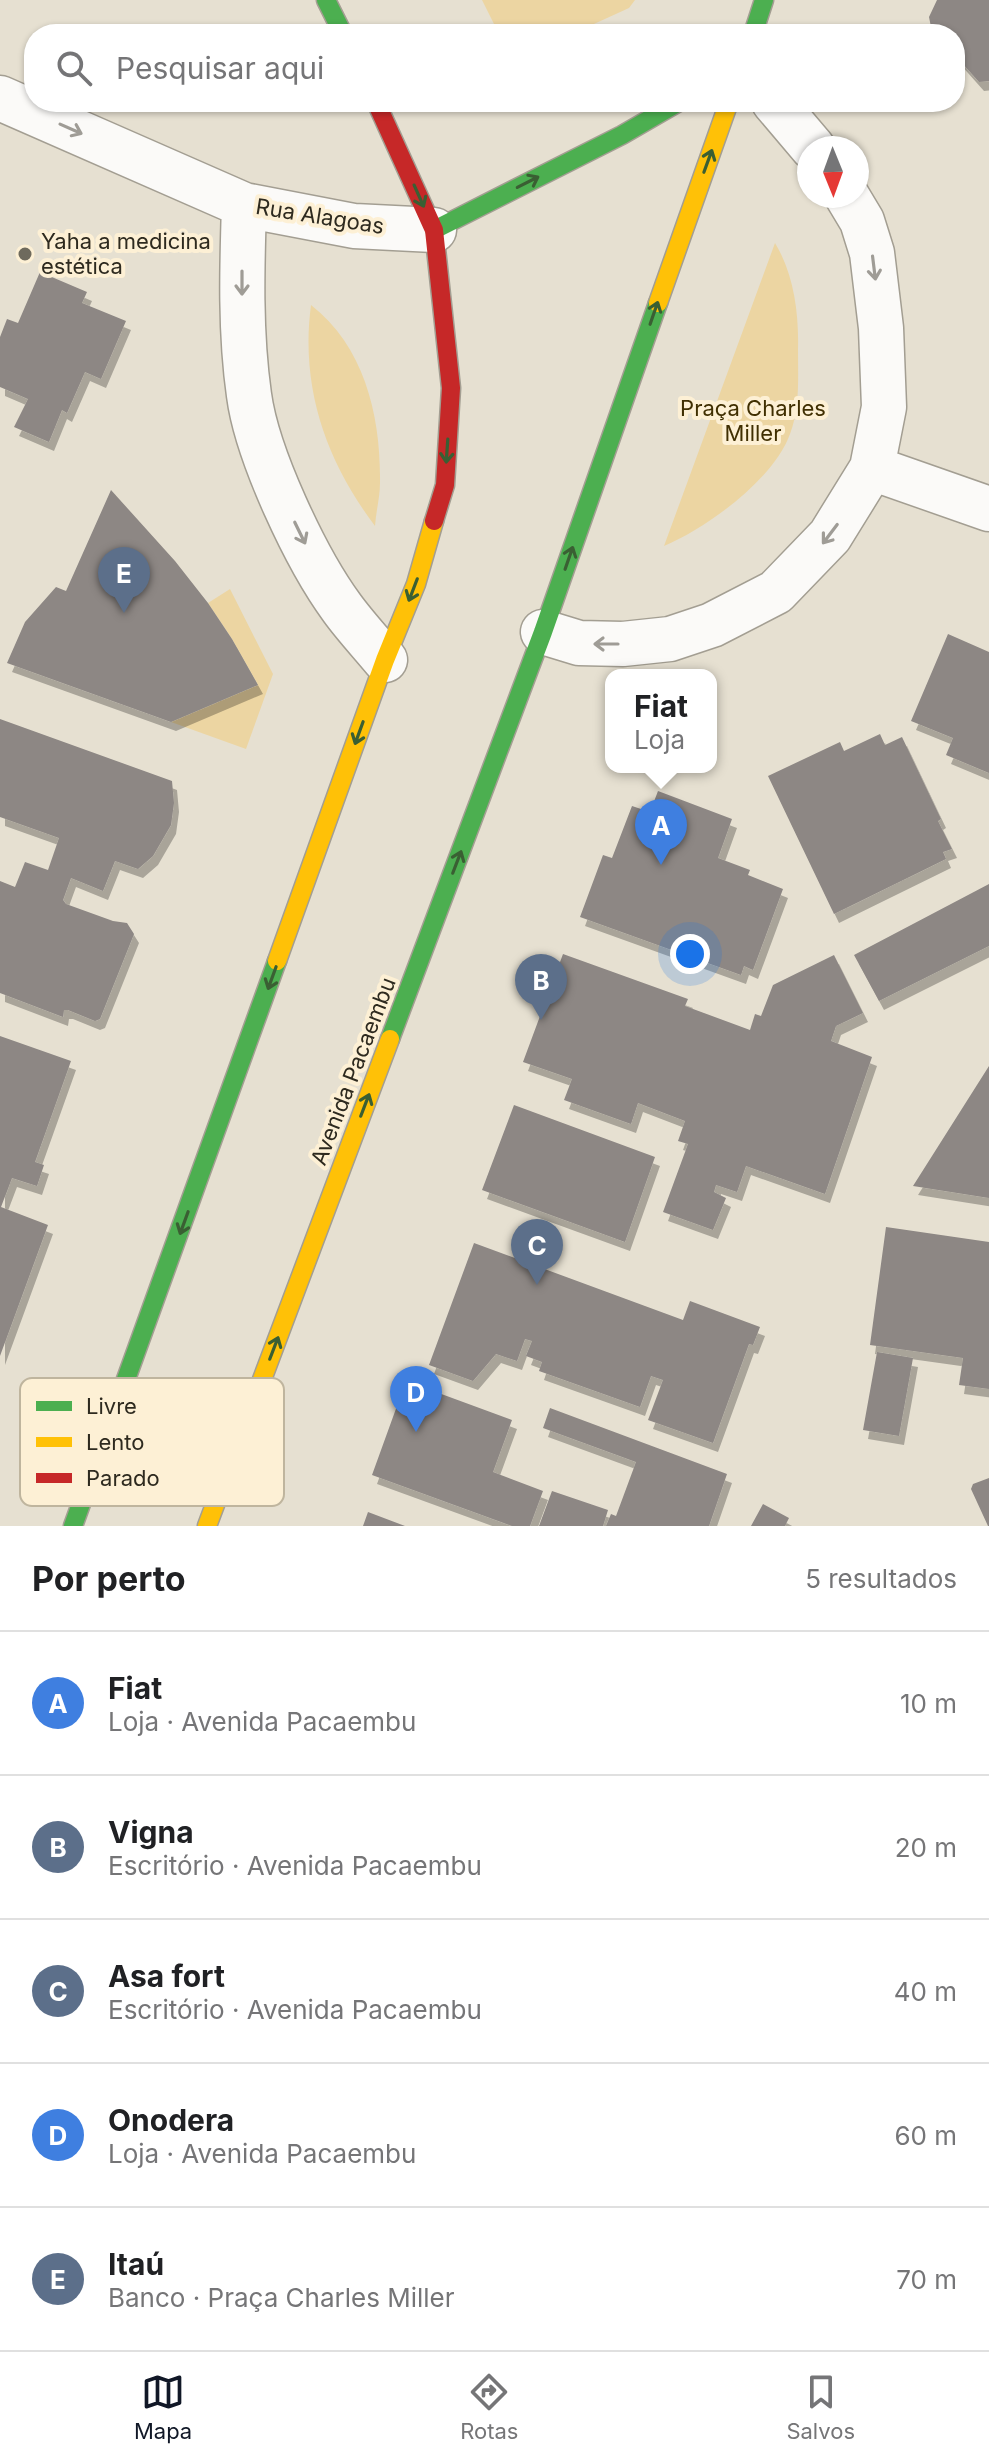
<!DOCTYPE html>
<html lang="pt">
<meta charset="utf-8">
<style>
body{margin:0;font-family:Inter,sans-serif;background:#f2f2f2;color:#202124}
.compass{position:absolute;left:797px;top:136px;width:72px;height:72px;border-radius:50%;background:#fff;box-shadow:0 2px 6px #0004;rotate:179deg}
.you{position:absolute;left:690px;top:954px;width:28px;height:28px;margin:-20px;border:6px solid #fff;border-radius:50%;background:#1a73e8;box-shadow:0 0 0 12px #1a73e833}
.badge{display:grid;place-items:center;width:52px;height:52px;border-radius:50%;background:#111827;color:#fff;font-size:26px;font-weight:700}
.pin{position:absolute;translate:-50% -66px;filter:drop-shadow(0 2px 4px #0008)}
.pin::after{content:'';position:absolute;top:42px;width:28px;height:24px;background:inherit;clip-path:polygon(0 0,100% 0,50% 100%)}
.popup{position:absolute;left:605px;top:669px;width:112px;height:104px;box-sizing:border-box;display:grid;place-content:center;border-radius:16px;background:#fff;filter:drop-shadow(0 2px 6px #0005);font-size:26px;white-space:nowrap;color:#757577}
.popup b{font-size:30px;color:#202124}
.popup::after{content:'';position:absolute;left:50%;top:100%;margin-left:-16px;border:16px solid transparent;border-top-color:#fff}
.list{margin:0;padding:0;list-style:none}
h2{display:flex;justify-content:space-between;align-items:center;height:104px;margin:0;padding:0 32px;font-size:34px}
h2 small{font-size:26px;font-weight:400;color:#757577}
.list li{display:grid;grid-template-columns:52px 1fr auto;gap:24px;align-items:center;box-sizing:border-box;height:144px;padding:0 32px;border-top:2px solid #e0e0e0}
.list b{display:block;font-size:30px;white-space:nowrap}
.list p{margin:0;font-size:26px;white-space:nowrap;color:#757577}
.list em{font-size:26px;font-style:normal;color:#757577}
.icon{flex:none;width:44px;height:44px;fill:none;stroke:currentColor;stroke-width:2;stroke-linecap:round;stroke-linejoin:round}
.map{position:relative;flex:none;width:989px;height:1526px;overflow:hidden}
.search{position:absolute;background:#fff;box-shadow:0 2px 6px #0004;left:24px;right:24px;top:24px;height:88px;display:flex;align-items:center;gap:20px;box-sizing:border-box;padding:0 28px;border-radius:32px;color:#757577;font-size:30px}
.sheet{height:824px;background:#fff}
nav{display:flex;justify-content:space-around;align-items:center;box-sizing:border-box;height:112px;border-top:2px solid #e0e0e0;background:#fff;font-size:22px;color:#757577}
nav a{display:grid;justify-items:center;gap:4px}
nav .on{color:#111827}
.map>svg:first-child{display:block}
</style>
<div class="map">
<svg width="989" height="1526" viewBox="0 0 989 1526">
<defs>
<filter id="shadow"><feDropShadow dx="5" dy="9" stdDeviation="0" flood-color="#0004"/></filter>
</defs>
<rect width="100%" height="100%" fill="#e6e0d1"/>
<path fill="#ecd5a2" d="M482 0H635L629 8 572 34H499Z
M775 243C794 274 799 314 798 349 798 378 800 408 790 434 774 479 707 528 664 546Z
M311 305C365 347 381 417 380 483 380 497 376 511 375 526 326 461 300 387 311 305Z
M230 589 273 674 246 749 171 722 258 685 232 639 208 603Z"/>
<path fill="#8d8784" filter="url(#shadow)" d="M937 0H989V81L979 82 955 55V34H936L931 27 929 17Z
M40 272 87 292 82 303 126 321 101 379 85 372 67 413 62 410 49 442 14 427 28 399 0 387V337L7 319 18 323Z
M111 490 175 561 208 603 232 639 258 685 171 722 7 663 25 622 56 587 66 591Z
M948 634 989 652V773L946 755 953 738 911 721Z
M0 719 172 781 174 803 171 825 153 856 138 869 115 861 103 891 71 878 63 900 66 904 113 921 127 923 134 934 100 1019 95 1021 68 1010H64L63 1017 0 993V881L15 887 25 862 48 870 59 838 0 817Z
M880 734 885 745 902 737 941 819 938 821 952 849 943 852 946 859 834 914 768 776 840 742 844 751Z
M658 791 732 819 718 858 750 870 748 875 783 889 753 970 744 966 741 975 580 917 603 855 612 858 632 806 650 812Z
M989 884V946L879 1001 854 955Z
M563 954 688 999 685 1006 750 1030 755 1014 761 1016 773 985 834 955 863 1013 836 1026 831 1041 872 1057 825 1194 746 1166 737 1192 716 1185 714 1192 726 1198 713 1230 663 1212 688 1144 678 1141 685 1121 638 1103 631 1124 564 1100 572 1079 523 1062Z
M0 1036 71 1061 35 1162 44 1165 37 1186 12 1178 1 1207 48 1225 0 1356Z
M989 1066V1198L913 1186Z
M514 1105 655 1157 625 1242 482 1190Z
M886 1227 989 1242V1389L959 1385 963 1358 870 1345Z
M474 1243 683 1320 690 1301 760 1327 753 1345 749 1344 713 1443 648 1420 663 1380 651 1376 640 1407 539 1371 542 1362 526 1356 532 1341 525 1339 517 1361 496 1354 473 1381 429 1365Z
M877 1352 913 1358 899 1436 863 1430Z
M406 1381 512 1420 493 1472 543 1491 530 1526H512L372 1475Z
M550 1408 727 1474 709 1526H606L611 1514 616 1516 636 1462 543 1428Z
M989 1478V1526H988L971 1489 973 1484Z
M552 1491 608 1510 603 1526H539Z
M763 1504 789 1518 785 1526H751Z
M368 1512 405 1526H363Z"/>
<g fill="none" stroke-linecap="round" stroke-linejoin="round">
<defs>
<path id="street" d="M0 98 244 205 354 226 434 230
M774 102 813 148
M244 205C242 268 240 332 249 395 257 455 306 559 342 608 355 626 371 643 385 660
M872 468 989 509
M543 632 579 643 623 644 670 639 712 625 776 592 830 536 872 468 884 407 881 328 872 253 862 221 847 196"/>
<path id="fast" d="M326 0 343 34
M753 34 764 0
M434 230 622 135 679 102
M390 1039 543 632 658 303
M73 1526 277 961"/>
<path id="slow" d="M658 303 729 102
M277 961 385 660 416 584 434 521
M207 1526 390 1039"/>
<path id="jam" d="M376 102 434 230 451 388 445 485 434 521"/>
</defs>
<use href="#street" stroke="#a39e92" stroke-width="47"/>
<use href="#fast" stroke="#a39e92" stroke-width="21"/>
<use href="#slow" stroke="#a39e92" stroke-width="21"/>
<use href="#jam" stroke="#a39e92" stroke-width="21"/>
<use href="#street" stroke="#fbfaf8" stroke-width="44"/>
<use href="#fast" stroke="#4caf50" stroke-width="18"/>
<use href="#slow" stroke="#ffc107" stroke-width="18"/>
<use href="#jam" stroke="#c62828" stroke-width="18"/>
</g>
<defs><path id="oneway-shaft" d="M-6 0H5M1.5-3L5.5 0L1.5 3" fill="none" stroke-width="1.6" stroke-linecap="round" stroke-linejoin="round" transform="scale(2)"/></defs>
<g stroke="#9f9c96">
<use href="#oneway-shaft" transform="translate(71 129) rotate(24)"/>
<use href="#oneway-shaft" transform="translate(874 268) rotate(83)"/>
<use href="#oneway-shaft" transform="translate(242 283) rotate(90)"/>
<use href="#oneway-shaft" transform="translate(300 533) rotate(64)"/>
<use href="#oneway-shaft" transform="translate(830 534) rotate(127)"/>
<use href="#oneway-shaft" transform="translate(606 644) rotate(-180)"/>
</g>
<g stroke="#3a5f33">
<use href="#oneway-shaft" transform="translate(708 161) rotate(-70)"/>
<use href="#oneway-shaft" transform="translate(528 182) rotate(-27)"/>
<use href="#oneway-shaft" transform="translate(419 196) rotate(66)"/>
<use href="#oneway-shaft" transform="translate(654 313) rotate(-71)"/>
<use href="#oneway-shaft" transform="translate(447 451) rotate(94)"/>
<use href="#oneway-shaft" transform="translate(569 558) rotate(-71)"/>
<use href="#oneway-shaft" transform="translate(413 590) rotate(111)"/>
<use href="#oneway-shaft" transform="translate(359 733) rotate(110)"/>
<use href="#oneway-shaft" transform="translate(457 862) rotate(-69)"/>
<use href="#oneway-shaft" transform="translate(272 978) rotate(110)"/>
<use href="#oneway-shaft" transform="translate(365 1105) rotate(-69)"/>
<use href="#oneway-shaft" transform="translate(184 1223) rotate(110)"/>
<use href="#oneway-shaft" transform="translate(274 1348) rotate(-69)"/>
</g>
<circle fill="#6e6a5d" stroke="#fdf0d5" stroke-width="3" cx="25" cy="254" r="8"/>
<g text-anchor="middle" stroke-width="8" stroke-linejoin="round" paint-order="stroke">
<g font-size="22" fill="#2e2a1f" stroke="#fdf0d5">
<text transform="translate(320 216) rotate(9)" y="8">Rua Alagoas</text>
<text transform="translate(353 1071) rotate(-69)" y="8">Avenida Pacaembu</text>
</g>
<g font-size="22" fill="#2e2a1f" stroke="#fdf0d5" text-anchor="start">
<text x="41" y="249">Yaha a medicina<tspan x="41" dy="25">estética</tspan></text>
</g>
<g font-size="22" fill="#402f02" stroke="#fdf0d5">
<text x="753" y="416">Praça Charles<tspan x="753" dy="25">Miller</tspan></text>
</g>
</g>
<rect x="20" y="1378" width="264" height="128" rx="12" fill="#fdf0d5" stroke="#bfb59e" stroke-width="2"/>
<rect x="36" y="1401" width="36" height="10" fill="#4caf50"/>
<rect x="36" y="1437" width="36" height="10" fill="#ffc107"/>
<rect x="36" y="1473" width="36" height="10" fill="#c62828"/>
<g font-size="22" fill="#2e2a1f">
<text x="86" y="1414">Livre</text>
<text x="86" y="1450">Lento</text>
<text x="86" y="1486">Parado</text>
</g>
</svg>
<svg class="compass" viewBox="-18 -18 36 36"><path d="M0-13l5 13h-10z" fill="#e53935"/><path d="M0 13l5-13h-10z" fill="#757577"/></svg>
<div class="you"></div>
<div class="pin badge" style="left:661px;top:865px;background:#3f7fe0">A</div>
<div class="popup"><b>Fiat</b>Loja</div>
<div class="pin badge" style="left:541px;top:1020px;background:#5c6f8a">B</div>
<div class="pin badge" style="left:537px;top:1285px;background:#5c6f8a">C</div>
<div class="pin badge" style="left:416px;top:1432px;background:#3f7fe0">D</div>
<div class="pin badge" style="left:124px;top:613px;background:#5c6f8a">E</div>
<div class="search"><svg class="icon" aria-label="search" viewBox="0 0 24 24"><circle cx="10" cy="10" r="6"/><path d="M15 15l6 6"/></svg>Pesquisar aqui</div>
</div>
<section class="sheet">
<h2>Por perto<small>5 resultados</small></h2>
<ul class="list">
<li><span class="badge" style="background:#3f7fe0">A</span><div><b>Fiat</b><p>Loja · Avenida Pacaembu</p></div><em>10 m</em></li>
<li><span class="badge" style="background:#5c6f8a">B</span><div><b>Vigna</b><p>Escritório · Avenida Pacaembu</p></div><em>20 m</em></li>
<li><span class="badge" style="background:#5c6f8a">C</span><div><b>Asa fort</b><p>Escritório · Avenida Pacaembu</p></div><em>40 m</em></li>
<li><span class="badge" style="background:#3f7fe0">D</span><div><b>Onodera</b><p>Loja · Avenida Pacaembu</p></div><em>60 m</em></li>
<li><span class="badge" style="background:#5c6f8a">E</span><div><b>Itaú</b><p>Banco · Praça Charles Miller</p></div><em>70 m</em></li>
</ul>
</section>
<nav>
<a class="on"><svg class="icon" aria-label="map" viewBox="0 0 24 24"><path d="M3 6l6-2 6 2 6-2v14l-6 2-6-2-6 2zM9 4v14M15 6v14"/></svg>Mapa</a>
<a><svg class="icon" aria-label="directions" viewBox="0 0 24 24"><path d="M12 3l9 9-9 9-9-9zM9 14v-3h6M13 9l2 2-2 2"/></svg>Rotas</a>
<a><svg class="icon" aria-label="saved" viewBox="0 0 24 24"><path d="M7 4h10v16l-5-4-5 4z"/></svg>Salvos</a>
</nav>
